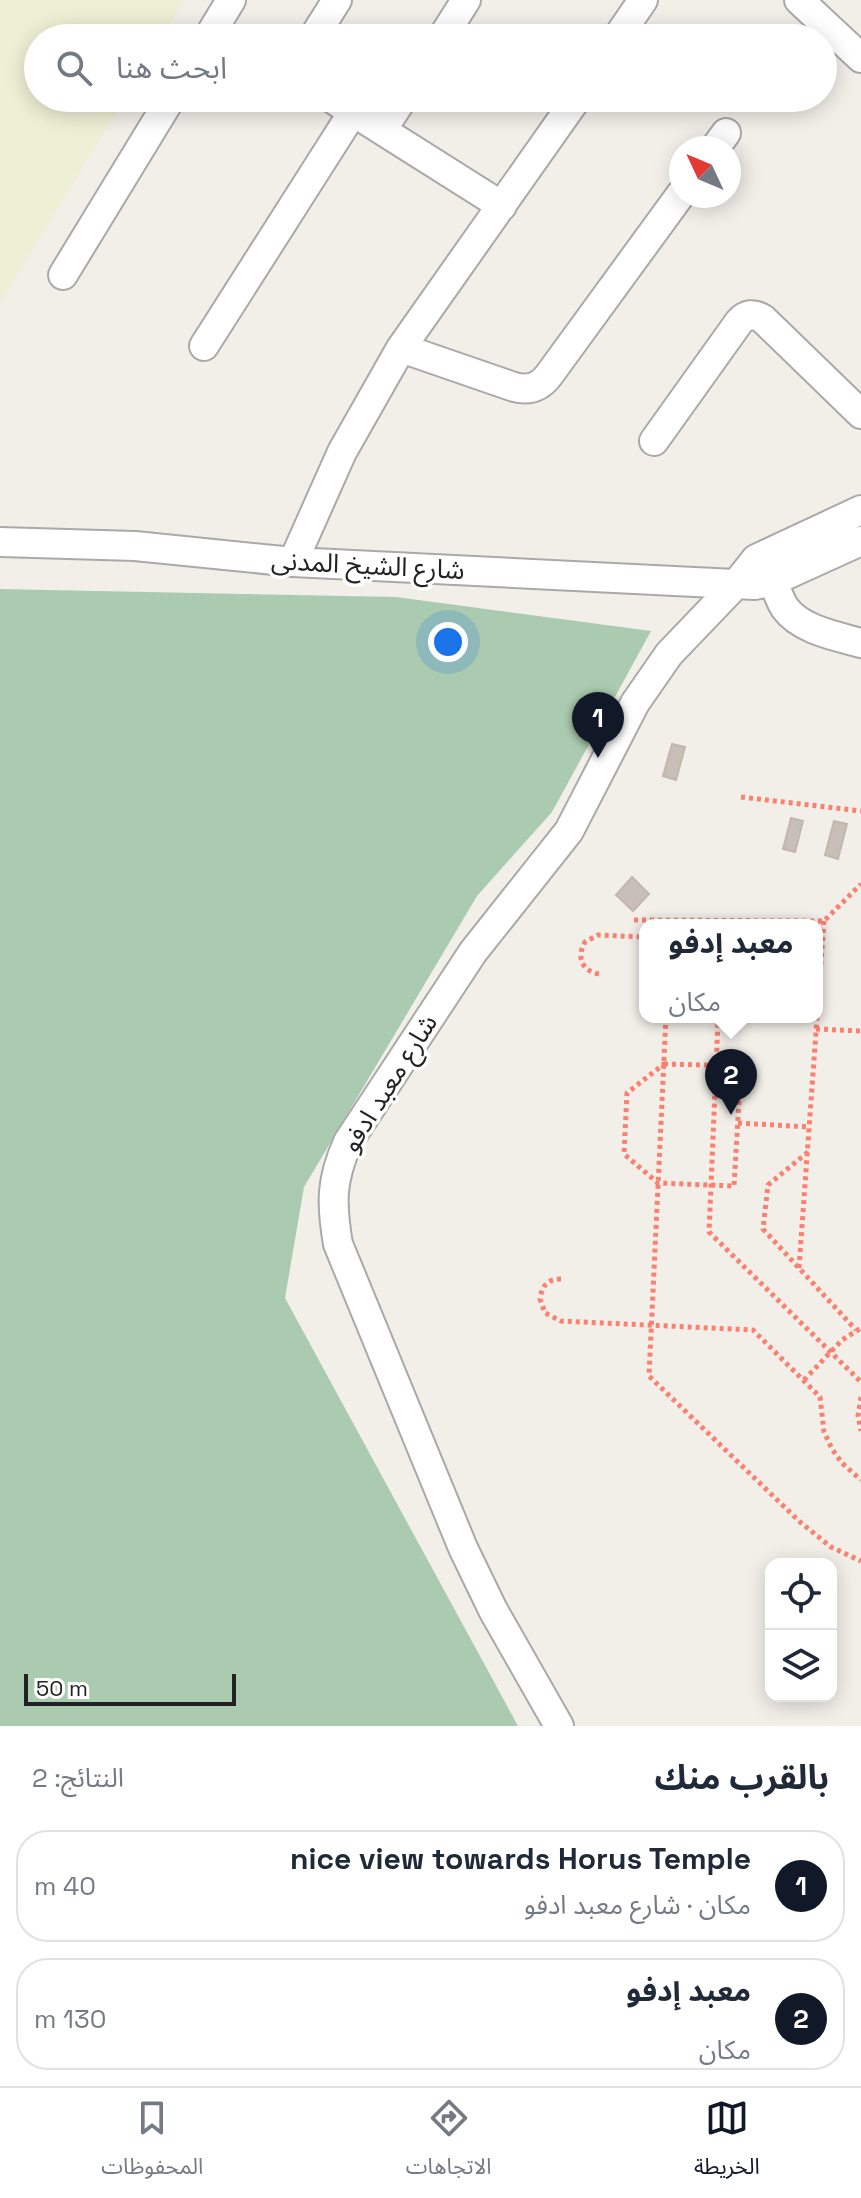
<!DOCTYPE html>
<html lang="ar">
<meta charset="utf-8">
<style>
body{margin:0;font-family:"Space Grotesk","Noto Sans Arabic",sans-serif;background:#f6f6f7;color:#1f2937;direction:rtl}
.controls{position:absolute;right:24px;bottom:24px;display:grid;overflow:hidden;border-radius:16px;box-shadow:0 4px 20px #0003}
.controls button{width:72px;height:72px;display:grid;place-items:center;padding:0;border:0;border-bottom:2px solid #e0e1e3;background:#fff;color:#1f2937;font:40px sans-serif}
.compass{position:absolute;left:669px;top:136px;width:72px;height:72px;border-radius:50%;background:#fff;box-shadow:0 4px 20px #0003;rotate:314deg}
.scale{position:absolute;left:24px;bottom:20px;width:212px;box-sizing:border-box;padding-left:8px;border:4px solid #222;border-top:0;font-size:22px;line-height:28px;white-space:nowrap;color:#222;-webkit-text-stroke:6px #fff;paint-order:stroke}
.you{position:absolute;left:448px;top:642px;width:28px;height:28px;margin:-20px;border:6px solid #fff;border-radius:50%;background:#1a73e8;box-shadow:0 0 0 12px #1a73e833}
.badge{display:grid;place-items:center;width:52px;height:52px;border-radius:50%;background:#111827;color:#fff;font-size:26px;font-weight:700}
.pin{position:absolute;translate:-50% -66px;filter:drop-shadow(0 2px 4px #0008)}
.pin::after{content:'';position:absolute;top:42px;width:28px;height:24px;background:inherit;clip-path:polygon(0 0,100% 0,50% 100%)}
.popup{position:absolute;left:639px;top:919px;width:184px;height:104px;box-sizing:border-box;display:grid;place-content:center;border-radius:16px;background:#fff;filter:drop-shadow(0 2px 6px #0005);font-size:26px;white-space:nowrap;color:#747a83}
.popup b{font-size:30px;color:#1f2937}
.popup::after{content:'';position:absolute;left:50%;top:100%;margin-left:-16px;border:16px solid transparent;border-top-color:#fff}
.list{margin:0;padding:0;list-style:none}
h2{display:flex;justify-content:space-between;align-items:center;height:104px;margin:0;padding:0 32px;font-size:34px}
h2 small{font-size:26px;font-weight:400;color:#747a83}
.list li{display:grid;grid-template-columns:52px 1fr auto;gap:24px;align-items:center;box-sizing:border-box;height:112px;margin:0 16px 16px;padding:0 16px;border:2px solid #e0e1e3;border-radius:32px}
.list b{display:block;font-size:30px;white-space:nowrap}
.list p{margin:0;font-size:26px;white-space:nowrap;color:#747a83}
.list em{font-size:26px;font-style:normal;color:#747a83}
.icon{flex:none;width:44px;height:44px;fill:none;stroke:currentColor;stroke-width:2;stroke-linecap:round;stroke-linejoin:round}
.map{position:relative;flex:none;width:861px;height:1726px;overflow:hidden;direction:ltr}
.search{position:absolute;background:#fff;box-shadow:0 4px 20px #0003;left:24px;right:24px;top:24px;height:88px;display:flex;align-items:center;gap:20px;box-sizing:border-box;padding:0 28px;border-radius:44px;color:#747a83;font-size:30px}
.sheet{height:360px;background:#fff}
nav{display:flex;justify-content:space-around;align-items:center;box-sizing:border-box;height:112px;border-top:2px solid #e0e1e3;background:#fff;font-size:22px;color:#747a83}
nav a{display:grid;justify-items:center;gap:4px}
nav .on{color:#111827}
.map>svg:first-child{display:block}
</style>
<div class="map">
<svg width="861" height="1726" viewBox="0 0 861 1726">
<rect width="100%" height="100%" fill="#f2efe9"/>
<path fill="#eef0d5" d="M0 0H185L162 38H38V98H125L0 303Z"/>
<path fill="#aacbaf" d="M0 589 396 597 651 631 552 812 477 896 304 1187 285 1298 518 1726H0Z"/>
<path fill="#c7bfb8" stroke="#c4b6ab" stroke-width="2" d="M672 744 685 747 676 780 663 776Z
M791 818 803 821 795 852 783 849Z
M834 821 847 824 838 859 825 855Z
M632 877 649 894 633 911 616 895Z"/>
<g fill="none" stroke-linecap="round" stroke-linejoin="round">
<defs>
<path id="minor" d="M799 0 861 58
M208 38 231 0
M313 38 337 0
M442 38 466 0
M617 38 643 0
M331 98 502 206
M382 130 403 98
M715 148 726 133
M63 275 171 98
M204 346 353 112
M401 348 514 387C529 391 540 387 549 375L681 194
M654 441 739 322C746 314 754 313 763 319L861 414
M0 542 135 546 293 562 755 585 773 581 861 541
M293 562 342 452 401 348 577 98
M768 565C773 578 777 596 785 608 801 630 836 636 861 643
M559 1726 493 1610 463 1548 338 1244C331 1203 331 1180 348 1142L473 952 569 831 635 703 669 654 737 583 756 559 861 510"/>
</defs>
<use href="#minor" stroke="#a9a9a9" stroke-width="32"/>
<path stroke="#fa8072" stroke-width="5" stroke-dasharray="4 4" stroke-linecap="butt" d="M741 797 861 811
M634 920 824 921 861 884
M599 974C582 971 576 957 585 942L598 935 645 937
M666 1017 649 1376 800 1522 831 1547 861 1561
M721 1017 718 1020 709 1232 861 1382
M816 1029 861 1031
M664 1064 741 1066 734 1186 658 1183 624 1154 627 1093Z
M738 1123 809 1127
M808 1152 768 1185 763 1229 856 1330
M799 1268 824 921
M561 1279C547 1279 542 1286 540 1299L545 1313 561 1321 753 1330 820 1397 824 1432 832 1449 842 1463 861 1480
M804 1380 842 1340 861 1328
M861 1397 858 1416 861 1431"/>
<use href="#minor" stroke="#fff" stroke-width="28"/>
</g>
<g text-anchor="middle" stroke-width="7" stroke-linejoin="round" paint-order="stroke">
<g font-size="26" fill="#222" stroke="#fff">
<text transform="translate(368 565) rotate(3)" y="9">شارع الشيخ المدنى</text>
<text transform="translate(389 1083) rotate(-58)" y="9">شارع معبد ادفو</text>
</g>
</g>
</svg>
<div class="controls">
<button><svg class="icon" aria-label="locate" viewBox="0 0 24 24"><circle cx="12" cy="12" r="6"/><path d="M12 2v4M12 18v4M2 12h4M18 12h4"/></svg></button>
<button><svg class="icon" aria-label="layers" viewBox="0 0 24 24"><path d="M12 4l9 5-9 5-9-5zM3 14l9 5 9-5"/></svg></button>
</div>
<svg class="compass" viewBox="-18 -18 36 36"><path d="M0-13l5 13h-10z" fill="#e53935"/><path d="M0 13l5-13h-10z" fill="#747a83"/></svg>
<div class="scale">50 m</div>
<div class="you"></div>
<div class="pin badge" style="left:598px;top:758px">1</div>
<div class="pin badge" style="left:731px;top:1115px">2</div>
<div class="popup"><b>معبد إدفو</b>مكان</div>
<div class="search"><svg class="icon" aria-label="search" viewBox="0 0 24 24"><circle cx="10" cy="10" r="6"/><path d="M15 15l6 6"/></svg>ابحث هنا</div>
</div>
<section class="sheet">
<h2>بالقرب منك<small>النتائج: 2</small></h2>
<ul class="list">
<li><span class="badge">1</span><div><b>nice view towards Horus Temple</b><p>مكان · شارع معبد ادفو</p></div><em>40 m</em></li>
<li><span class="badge">2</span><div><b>معبد إدفو</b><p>مكان</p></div><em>130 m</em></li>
</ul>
</section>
<nav>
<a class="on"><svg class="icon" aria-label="map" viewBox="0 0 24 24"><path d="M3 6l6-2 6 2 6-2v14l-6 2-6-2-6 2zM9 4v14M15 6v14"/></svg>الخريطة</a>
<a><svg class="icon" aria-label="directions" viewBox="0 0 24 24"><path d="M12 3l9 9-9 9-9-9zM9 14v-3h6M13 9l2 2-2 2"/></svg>الاتجاهات</a>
<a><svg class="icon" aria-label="saved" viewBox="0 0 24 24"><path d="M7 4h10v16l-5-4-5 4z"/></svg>المحفوظات</a>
</nav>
